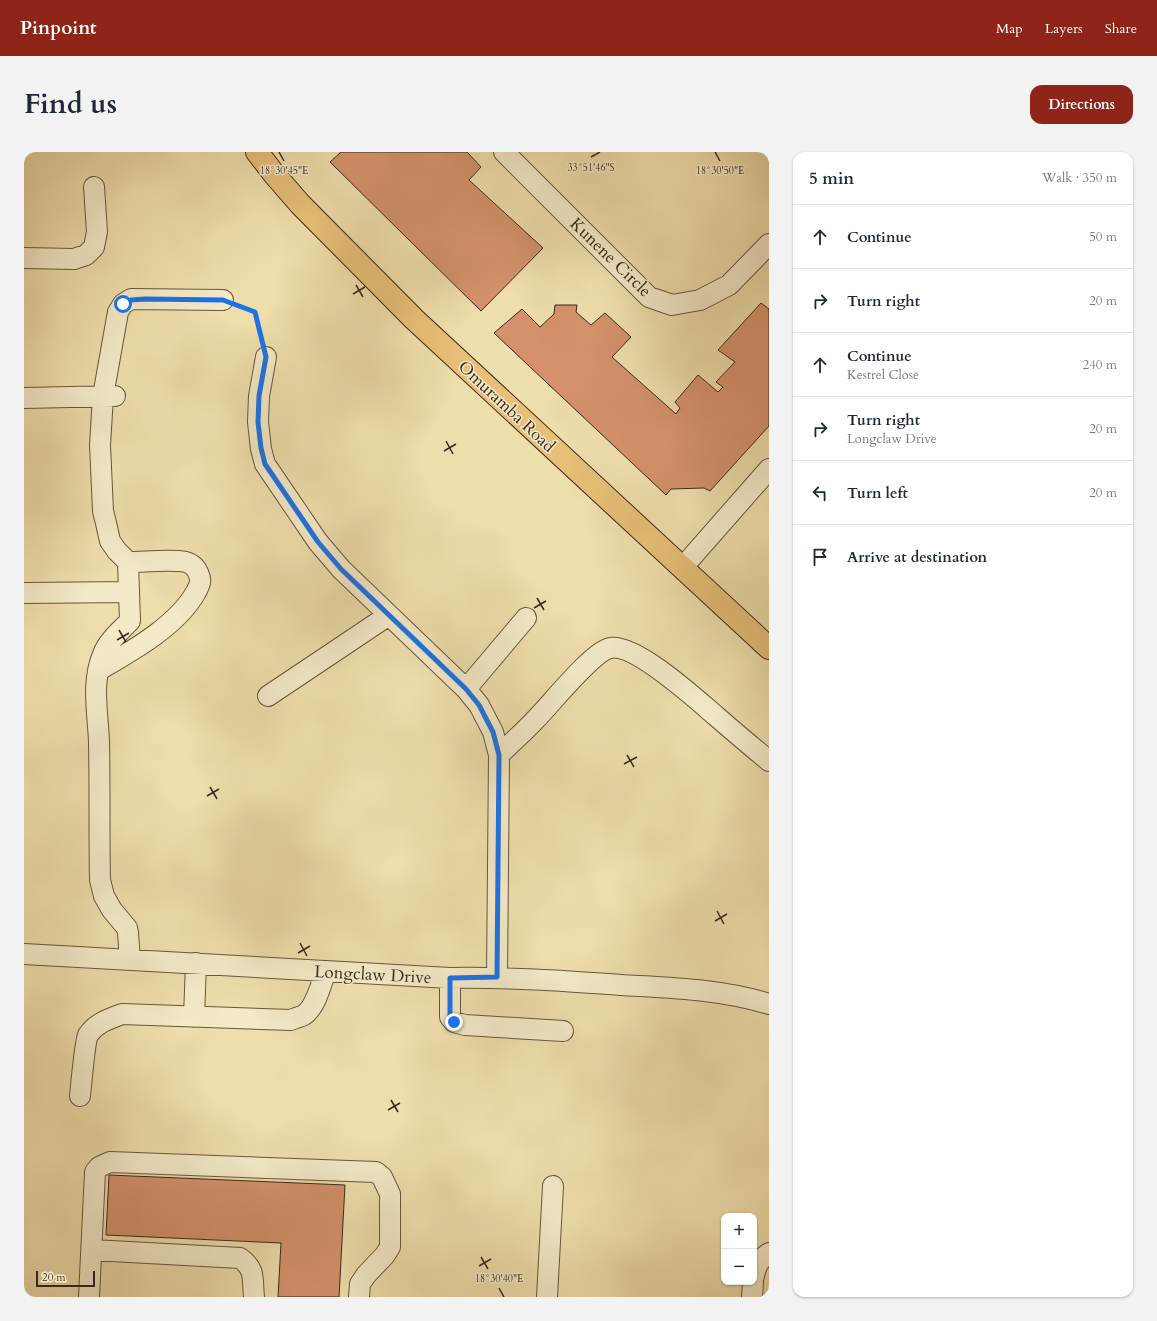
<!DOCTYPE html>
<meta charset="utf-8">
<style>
body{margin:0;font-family:Cardo,serif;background:#f2f2f3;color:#1f2937}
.controls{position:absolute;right:12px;bottom:12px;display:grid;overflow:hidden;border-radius:8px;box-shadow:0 1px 3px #0004}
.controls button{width:36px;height:36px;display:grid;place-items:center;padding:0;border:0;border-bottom:1px solid #e0e1e3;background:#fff;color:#1f2937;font:20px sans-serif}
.scale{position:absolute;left:12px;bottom:10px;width:59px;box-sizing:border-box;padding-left:4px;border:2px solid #3a271e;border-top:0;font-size:11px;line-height:14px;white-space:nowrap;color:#3a271e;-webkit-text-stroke:3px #f4eac8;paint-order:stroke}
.stop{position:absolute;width:12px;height:12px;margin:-9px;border:3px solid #1a73e8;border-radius:50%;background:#fff}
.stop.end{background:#1a73e8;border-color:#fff;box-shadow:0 1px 4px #0008}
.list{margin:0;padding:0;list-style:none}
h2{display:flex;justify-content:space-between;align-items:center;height:52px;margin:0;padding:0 16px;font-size:17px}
h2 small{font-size:13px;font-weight:400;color:#747a83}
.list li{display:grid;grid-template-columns:26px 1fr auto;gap:12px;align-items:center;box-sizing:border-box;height:64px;padding:0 16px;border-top:1px solid #e0e1e3}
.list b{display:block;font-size:15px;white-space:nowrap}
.list p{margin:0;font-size:13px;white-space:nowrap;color:#747a83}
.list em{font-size:13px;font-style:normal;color:#747a83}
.icon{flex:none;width:22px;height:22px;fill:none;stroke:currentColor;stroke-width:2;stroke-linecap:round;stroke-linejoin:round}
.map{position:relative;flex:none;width:745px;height:1145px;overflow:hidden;border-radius:12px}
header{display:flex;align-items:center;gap:24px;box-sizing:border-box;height:56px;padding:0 20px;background:#8f2418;color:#fff}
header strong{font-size:19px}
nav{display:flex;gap:22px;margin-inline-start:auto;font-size:14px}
.intro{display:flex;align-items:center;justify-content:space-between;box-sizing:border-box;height:96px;padding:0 24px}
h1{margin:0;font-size:28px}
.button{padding:10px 18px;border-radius:12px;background:#8f2418;color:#fff;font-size:14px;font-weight:700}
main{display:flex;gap:24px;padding:0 24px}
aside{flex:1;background:#fff;border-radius:12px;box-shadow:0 1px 3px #0004}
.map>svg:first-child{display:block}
</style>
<header>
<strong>Pinpoint</strong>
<nav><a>Map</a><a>Layers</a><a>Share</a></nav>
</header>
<div class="intro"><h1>Find us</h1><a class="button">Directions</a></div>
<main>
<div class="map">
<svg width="745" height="1145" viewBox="0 0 745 1145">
<rect width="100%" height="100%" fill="#eedeab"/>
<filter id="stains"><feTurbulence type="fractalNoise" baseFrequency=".005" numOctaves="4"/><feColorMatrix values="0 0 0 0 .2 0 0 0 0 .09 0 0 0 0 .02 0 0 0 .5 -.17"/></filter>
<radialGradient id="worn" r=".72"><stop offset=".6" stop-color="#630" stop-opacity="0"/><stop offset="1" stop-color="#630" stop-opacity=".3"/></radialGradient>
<path fill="#d4916b" stroke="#3a271e" d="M317 0H443L457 15 445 28 519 96 457 159 306 10Z
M737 151 745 157V274L686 339 680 336 647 337 642 343 470 181 498 157 516 175 530 162 531 153H553L552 160 567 173 581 161 607 185 588 205 652 262 656 256 651 250 674 223 694 240 699 235 692 230 711 210 694 198Z
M85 1023 321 1033 315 1145H254L257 1091 82 1083Z"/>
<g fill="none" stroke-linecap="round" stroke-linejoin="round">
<defs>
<path id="minor" d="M480 0 625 145 648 153 676 148 705 133 745 92
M0 106 50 107 62 103 70 95 73 80 70 35
M242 205 235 244 234 270 237 297 241 312 294 390 317 417 442 537 455 553 469 580 475 603 473 825
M0 246 91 244
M659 415 745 317
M0 441 105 440
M75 518C108 499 153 474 172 440 175 434 178 429 175 423 173 417 169 412 162 410 147 407 120 410 104 410
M442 537 502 466
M244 544 365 463
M475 603C487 591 500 580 512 567 527 552 568 500 586 496 611 491 672 547 692 564 709 579 727 594 745 609
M0 802 426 826C484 825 540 829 597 833 647 836 697 837 745 852
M106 808 104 781 103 776 88 758 80 744 76 728C75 682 76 636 75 590 74 561 67 531 79 502 84 489 96 479 106 469L104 410 93 399 86 389 82 371 79 359 76 293 79 244 94 160 99 152 107 147 199 148
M426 826V865L430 870 441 873 539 879
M170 865 172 811
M56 944C57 934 61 889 64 883 72 871 85 867 98 862L267 868C271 866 276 865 280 863 292 855 297 832 302 819
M68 1098 216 1106C232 1117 228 1127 230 1145
M730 1124C732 1113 736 1107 745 1101
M65 1145 71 1020 75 1015 86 1010 352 1020 358 1025 366 1042V1095L361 1103 342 1123 336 1132 335 1145
M523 1145 529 1034
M728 1145 729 1130"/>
<path id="major" d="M233 0 250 22 276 52 390 167 745 496"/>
</defs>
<use href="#minor" stroke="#675541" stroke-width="22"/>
<use href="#major" stroke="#3a271e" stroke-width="24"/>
<path stroke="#3a271e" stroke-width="2.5" stroke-dasharray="1 2" stroke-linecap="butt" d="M217 154 231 160 238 187"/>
<use href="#minor" stroke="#f4eac8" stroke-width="20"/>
<use href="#major" stroke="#e7bf76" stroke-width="22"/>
</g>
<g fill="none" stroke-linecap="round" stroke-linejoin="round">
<path stroke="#1a73e8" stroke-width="5" d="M99 152 107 148 121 147 199 148 231 160 242 205 235 244 234 270 237 296 241 312 294 390 317 417 442 537 455 553 469 580 475 603 473 825 426 826V865L430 870"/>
</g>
<path fill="none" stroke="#3a271e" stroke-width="1.5" d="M255 0 260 9M691 0 696 9M567 5 576 0M332 133 339 145M329 142 341 135M422 289 429 302M420 299 432 292M513 446 520 458M510 456 522 449M95 478 102 490M93 488 105 481M603 603 610 615M600 612 613 605M186 635 193 647M183 644 195 637M693 759 700 772M691 769 703 762M276 791 283 804M274 801 286 794M367 948 374 960M364 958 376 951M457 1105 464 1117M455 1114 467 1107M475 1136 480 1145"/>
<g text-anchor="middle" stroke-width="3" stroke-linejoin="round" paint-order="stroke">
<g font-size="17" fill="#3a271e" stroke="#f4eac8">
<text transform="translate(587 105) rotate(44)" y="6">Kunene Circle</text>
<text transform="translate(483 254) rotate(43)" y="6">Omuramba Road</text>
<text transform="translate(349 822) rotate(3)" y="6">Longclaw Drive</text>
</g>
</g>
<g font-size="10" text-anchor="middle" fill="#3a271e" stroke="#f4eac8" stroke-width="3" stroke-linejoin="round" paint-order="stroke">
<text x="567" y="19">33°51'46"S</text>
<text x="260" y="22">18°30'45"E</text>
<text x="696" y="22">18°30'50"E</text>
<text x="475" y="1130">18°30'40"E</text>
</g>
<rect width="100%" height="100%" filter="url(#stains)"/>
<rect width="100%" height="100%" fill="url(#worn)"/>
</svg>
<div class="controls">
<button>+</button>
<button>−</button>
</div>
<div class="scale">20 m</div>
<div class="stop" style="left:99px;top:152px"></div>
<div class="stop end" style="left:430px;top:870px"></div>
</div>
<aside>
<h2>5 min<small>Walk · 350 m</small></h2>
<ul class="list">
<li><svg class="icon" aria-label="ahead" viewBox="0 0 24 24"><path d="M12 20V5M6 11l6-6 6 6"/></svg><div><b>Continue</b></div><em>50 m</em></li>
<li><svg class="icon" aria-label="right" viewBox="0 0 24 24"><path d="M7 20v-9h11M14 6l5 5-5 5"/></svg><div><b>Turn right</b></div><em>20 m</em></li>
<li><svg class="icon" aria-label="ahead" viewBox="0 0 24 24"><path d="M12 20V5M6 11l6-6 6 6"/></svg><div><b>Continue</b><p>Kestrel Close</p></div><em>240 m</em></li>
<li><svg class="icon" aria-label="right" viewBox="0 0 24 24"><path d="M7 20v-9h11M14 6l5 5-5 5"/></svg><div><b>Turn right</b><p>Longclaw Drive</p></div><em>20 m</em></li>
<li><svg class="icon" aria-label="left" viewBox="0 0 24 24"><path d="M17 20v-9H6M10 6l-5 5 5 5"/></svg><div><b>Turn left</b></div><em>20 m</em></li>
<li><svg class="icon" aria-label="arrive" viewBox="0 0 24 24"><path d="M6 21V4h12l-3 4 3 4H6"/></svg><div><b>Arrive at destination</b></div></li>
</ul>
</aside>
</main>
